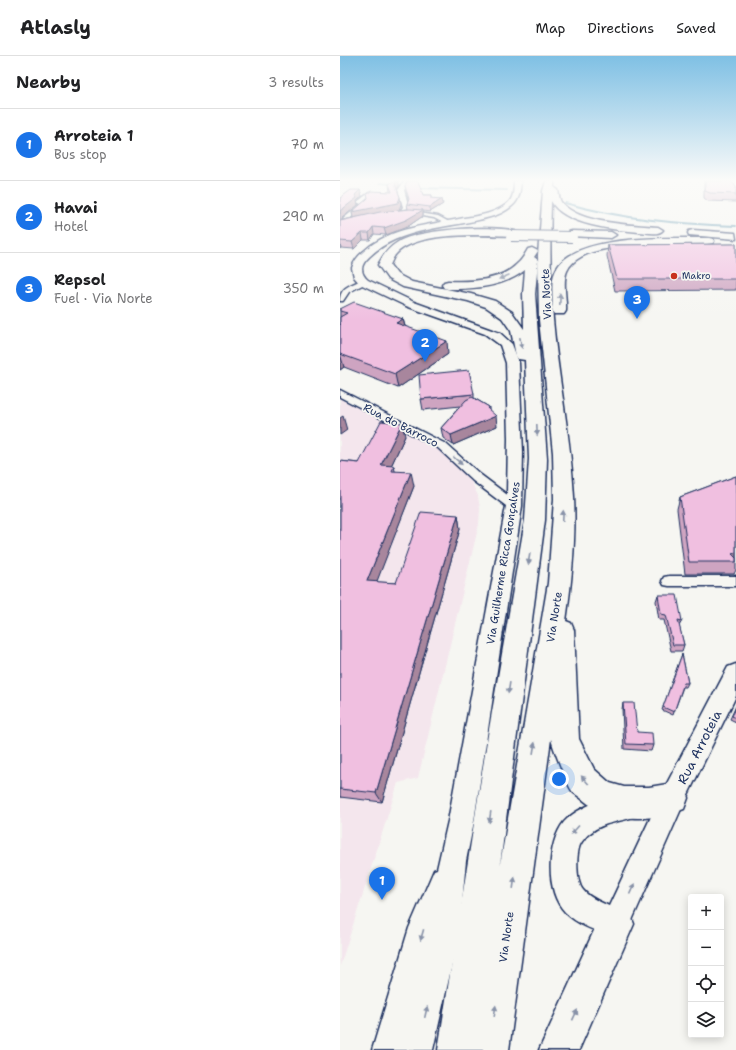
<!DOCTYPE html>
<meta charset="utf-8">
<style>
body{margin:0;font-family:"Shantell Sans",sans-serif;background:#f6f6f6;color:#202124}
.controls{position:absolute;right:12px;bottom:12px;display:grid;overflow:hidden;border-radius:4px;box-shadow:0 2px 10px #0003}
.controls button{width:36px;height:36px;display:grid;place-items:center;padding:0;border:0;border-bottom:1px solid #e0e0e0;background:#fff;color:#202124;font:20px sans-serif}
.you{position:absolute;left:219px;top:723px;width:14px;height:14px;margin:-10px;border:3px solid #fff;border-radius:50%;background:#1a73e8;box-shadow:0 0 0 6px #1a73e833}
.badge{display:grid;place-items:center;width:26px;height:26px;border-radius:50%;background:#1a73e8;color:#fff;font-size:13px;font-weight:700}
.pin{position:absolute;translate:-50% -33px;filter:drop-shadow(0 1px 2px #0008)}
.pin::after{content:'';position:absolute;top:21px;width:14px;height:12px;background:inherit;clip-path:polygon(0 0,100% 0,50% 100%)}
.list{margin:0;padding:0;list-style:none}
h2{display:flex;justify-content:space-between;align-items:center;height:52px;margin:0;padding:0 16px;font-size:17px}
h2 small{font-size:13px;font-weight:400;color:#757577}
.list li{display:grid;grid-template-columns:26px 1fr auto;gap:12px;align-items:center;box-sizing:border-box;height:72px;padding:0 16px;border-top:1px solid #e0e0e0}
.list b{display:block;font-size:15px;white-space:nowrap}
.list p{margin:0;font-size:13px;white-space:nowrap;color:#757577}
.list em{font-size:13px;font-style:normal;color:#757577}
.icon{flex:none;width:22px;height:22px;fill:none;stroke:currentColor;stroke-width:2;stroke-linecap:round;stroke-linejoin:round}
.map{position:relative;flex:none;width:396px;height:994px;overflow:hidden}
header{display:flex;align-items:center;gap:24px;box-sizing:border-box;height:56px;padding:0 20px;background:#fff;border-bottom:1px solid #e0e0e0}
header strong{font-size:19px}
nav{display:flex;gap:22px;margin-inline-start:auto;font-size:14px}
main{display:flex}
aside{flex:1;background:#fff}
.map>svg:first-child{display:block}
</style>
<header>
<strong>Atlasly</strong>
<nav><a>Map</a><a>Directions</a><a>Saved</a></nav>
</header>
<main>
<aside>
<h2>Nearby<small>3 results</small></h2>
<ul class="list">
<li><span class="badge">1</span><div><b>Arroteia 1</b><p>Bus stop</p></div><em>70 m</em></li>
<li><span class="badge">2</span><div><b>Havai</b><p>Hotel</p></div><em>290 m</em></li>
<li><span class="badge">3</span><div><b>Repsol</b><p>Fuel · Via Norte</p></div><em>350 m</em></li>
</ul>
</aside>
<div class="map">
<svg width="396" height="994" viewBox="0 0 396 994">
<rect width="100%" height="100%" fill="#f6f6f2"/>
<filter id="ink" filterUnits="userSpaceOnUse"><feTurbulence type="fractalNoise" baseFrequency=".025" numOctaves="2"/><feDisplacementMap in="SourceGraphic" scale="8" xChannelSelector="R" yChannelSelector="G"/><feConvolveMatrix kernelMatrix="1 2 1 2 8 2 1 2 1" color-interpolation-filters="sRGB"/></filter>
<g filter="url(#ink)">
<path fill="#f4e6ed" d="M0 342 55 365 72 374 101 395 123 414 132 427 138 440 140 453 139 468 78 722 58 727 0 910Z"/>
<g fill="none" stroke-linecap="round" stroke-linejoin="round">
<path stroke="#5990ab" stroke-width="2" d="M40 127 54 128
M76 132 167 134
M225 147C281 163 338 168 396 170"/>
<defs>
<path id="street" d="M65 125H70L64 134 68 148 67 155 98 160 111 167V169H107L94 162 64 157 59 160H55V158L60 155 63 151 58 134Z
M29 137 34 138 25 145 28 146V148L8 164V169H4L3 163 21 148 17 146Z
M21 224H24L28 226 9 236 3 245H0C0 231 10 230 21 224Z
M0 334 106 388 141 419 178 447 180 450 178 453 174 454 170 453 133 425 98 392 0 341Z
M329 520H396V530H329L324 529 322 525 324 521Z"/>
<path id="secondary" d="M174 125H181C180 134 180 144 172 150 166 155 158 159 150 161 110 173 61 170 29 201 21 208 19 216 28 224L74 246 160 277 172 288 179 307 183 396 182 450 134 765 126 805 119 877 93 994H32L69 872 94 814 97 813 108 765 166 450 167 437 168 383 166 307 160 289 145 278 66 250 20 228 14 221 12 212C14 205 18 200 24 195 50 171 90 169 124 162 138 160 158 157 169 146 174 141 174 132 174 125Z
M396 608V640L342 751 286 878 276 882C259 876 237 869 225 856 205 835 207 787 224 766 234 755 250 748 264 744 276 740 284 737 296 742L300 751 296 760C281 766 263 766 250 777 246 780 242 785 240 789 236 799 236 826 243 834 249 842 261 846 269 850L324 733 388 611Z"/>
<path id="highway" d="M206 125H214V131L218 134C219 138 219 143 221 146 238 168 293 169 318 171L323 174C318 180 306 176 299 176 276 174 223 169 211 145 210 184 210 224 213 263 218 323 231 381 234 441 236 482 232 524 226 565L231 567 234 574 239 683 254 713 270 727 284 731H309L333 727 344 731 348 742 344 753C311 766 270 767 242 743 239 740 234 738 232 735 226 726 214 694 211 683L169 994H98L148 679 185 464 189 403 185 304 178 303 176 300 171 275 162 262 146 251 128 245 63 231 48 223 38 209C43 199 48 192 58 186 79 173 151 169 175 175L176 177 171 180C142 179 77 175 56 198 53 201 52 205 50 209L57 218 72 226 131 238 155 245 172 256 184 273 183 238 185 214C164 231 134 233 108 233L104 232 102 229 104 226 108 225C131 226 160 225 177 208 182 204 185 198 188 193L192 192 198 195 194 201 198 204 195 238 207 403 205 464 160 809 208 527 214 443 213 397 199 264 198 199 203 135Z
M353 174 395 177 396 183 349 179 348 177 349 175Z
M232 175 271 176 276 179 271 182 228 180 227 178 228 176Z
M369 182 373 183 374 185 373 187C340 195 244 178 227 215 222 226 227 243 226 255L224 258H214L212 255C214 243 210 227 215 216 231 176 333 183 369 182Z
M276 850 289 855 294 868 239 994H199L263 855Z"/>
</defs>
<use href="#street" stroke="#1b2f5e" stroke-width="3"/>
<use href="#secondary" stroke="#1b2f5e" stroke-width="3"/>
<use href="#highway" stroke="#1b2f5e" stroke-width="3"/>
<use href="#street" fill="#f6f6f2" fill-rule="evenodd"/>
<use href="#secondary" fill="#f6f6f2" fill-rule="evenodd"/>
<use href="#highway" fill="#f6f6f2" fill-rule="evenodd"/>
<defs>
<path id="highway-bridge" d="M171 180 232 181"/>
</defs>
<use href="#highway-bridge" stroke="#1b2f5e" stroke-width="12" stroke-linecap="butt"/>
<use href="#highway-bridge" stroke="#f6f6f2" stroke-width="10"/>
</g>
<path fill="#cea4c1" stroke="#1b2f5e" d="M364 125H391L396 131V146L368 145 364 142Z
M49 128 59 130 57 133 61 148 59 154H56L68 153 67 148 68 144 65 130 83 139H92V142L103 148 90 156 83 155V160L67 171 46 179 34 178 30 184H23L14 193 1 192 0 193V142L20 134 22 140 17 145 18 149 2 162V164L13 162 12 156 50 136Z
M396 188V234L275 235 267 200 268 189Z
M0 253 63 263 65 270 108 298 58 332 4 311 0 314Z
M134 338V342L149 351V354L157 370 113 389 103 382 101 372 120 350 83 354 81 343Z
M65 380 51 410H54L55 415 74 430 36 526 56 527 118 459 120 473 42 746 0 741V405L19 407Z
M396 420V514L394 518H345L337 453 340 441Z
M318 539 342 565 339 570 344 589 342 595H331L324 564H319L316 545Z
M342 598 348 627 346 631H343L333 659 322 654Z
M283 647 297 676 313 689 311 695 284 693 282 653Z
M396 650V666L390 663Z"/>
<path fill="#a8869d" stroke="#1b2f5e" d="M57 125H59V130L57 134 55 128Z
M20 134 22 140 17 145 18 149 2 162V166H0V155L15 139Z
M60 141 61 148 59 154 13 162 12 156Z
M102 143 103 148 90 156V151Z
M83 154V160L67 171 46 179 44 172Z
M33 171 34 178 30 184 29 177Z
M22 177 23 184 14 193 12 186Z
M0 186 1 192 0 193Z
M63 263 66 275 56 267Z
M107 285 108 298 58 332 55 318Z
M0 298 4 311 0 314Z
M3 360 7 374 0 379V362Z
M156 360 157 370 113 389 111 379Z
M62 367 65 380 45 423 41 409Z
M71 416 74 430 32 538 27 525Z
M118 459 120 473 42 746 36 737Z
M396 496V506L392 498Z"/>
<path fill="#f0bfe0" stroke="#1b2f5e" d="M54 125H57L55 128 60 141 58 147 12 156 28 142 27 138 31 135 52 136 49 128Z
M67 125H78L83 139H92L90 142 102 143 90 151 67 148 69 143 65 130Z
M365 125H391L396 131V138L370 137 365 135Z
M11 134H20L15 139 17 142 0 155V158V142Z
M70 153 83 154 66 164 44 172 33 171 29 177H22L12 186 0 185V165L40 156Z
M396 188V223H277L268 189Z
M14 246 63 263 56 267 107 285 55 318 0 298V269L1 268H0V261L7 257 0 255V253Z
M129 314 134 338 81 343 79 319Z
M132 341 149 351 147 352 156 360 111 379 101 372 126 344Z
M41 365 62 367 41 409 54 410 52 415 71 416 27 525 56 527 81 456 118 459 36 737 0 733V405L19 407Z
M396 420V496L392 498 396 502V506H349L340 441Z
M318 539H337L342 565 338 564 344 589H333L326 559 321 558Z
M342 598 348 627H344L334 656 323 651Z
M283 647H294L297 676 312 677 313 689 286 688Z
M396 652V662L392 660Z"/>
<defs><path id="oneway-solid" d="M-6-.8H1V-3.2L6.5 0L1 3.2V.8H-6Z"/></defs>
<g fill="#8892a8">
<use href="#oneway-solid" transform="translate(164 221) rotate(157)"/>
<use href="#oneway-solid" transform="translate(220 243) rotate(-88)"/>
<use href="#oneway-solid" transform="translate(181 287) rotate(78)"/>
<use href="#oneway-solid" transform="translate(197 374) rotate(88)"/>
<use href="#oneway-solid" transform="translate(118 405) rotate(42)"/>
<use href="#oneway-solid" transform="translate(223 460) rotate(-87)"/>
<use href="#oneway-solid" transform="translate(189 503) rotate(99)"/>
<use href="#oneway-solid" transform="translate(169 632) rotate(99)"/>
<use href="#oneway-solid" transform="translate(194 692) rotate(-81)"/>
<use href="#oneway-solid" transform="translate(245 724) rotate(-132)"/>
<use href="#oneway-solid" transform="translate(150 761) rotate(98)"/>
<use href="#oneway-solid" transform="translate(235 774) rotate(132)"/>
<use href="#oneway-solid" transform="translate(174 827) rotate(-82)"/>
<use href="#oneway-solid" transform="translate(292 833) rotate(-66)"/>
<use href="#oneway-solid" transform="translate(82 879) rotate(106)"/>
<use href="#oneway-solid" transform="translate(155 955) rotate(-82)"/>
<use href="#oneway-solid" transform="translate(86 956) rotate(-77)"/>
<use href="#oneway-solid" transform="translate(235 959) rotate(-65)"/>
</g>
</g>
<linearGradient id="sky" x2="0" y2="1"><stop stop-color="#7fc0e4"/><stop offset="0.47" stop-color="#fbfbf9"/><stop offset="1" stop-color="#fbfbf9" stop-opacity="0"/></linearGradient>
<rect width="396" height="264" fill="url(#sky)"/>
<circle fill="#c8321e" stroke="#f6f6f2" stroke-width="1.5" cx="334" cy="220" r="4"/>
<g text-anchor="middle" stroke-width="3.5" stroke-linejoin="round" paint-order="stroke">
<g font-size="9" fill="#1b2f5e" stroke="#f6f6f2" text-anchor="start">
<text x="342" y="223">Makro</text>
</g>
<g font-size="11" fill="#1b2f5e" stroke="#f6f6f2">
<text transform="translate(206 238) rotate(-93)" y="4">Via Norte</text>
<text transform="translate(61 369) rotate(27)" y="4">Rua do Barroco</text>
<text transform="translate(163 507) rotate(-81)" y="4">Via Guilherme Ricca Gonçalves</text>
<text transform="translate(214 561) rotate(-81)" y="4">Via Norte</text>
<text transform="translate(166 881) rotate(-82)" y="4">Via Norte</text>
</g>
<g font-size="13" fill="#1b2f5e" stroke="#f6f6f2">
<text transform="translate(359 691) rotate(-63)" y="5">Rua Arroteia</text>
</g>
</g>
</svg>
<div class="controls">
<button>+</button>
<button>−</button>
<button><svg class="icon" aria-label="locate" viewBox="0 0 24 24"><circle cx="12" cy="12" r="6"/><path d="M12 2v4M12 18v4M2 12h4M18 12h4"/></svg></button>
<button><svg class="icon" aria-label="layers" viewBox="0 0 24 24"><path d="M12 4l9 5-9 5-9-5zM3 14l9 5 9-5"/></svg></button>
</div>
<div class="you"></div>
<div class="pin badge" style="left:42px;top:844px">1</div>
<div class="pin badge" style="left:85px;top:306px">2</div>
<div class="pin badge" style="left:297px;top:263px">3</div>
</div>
</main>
